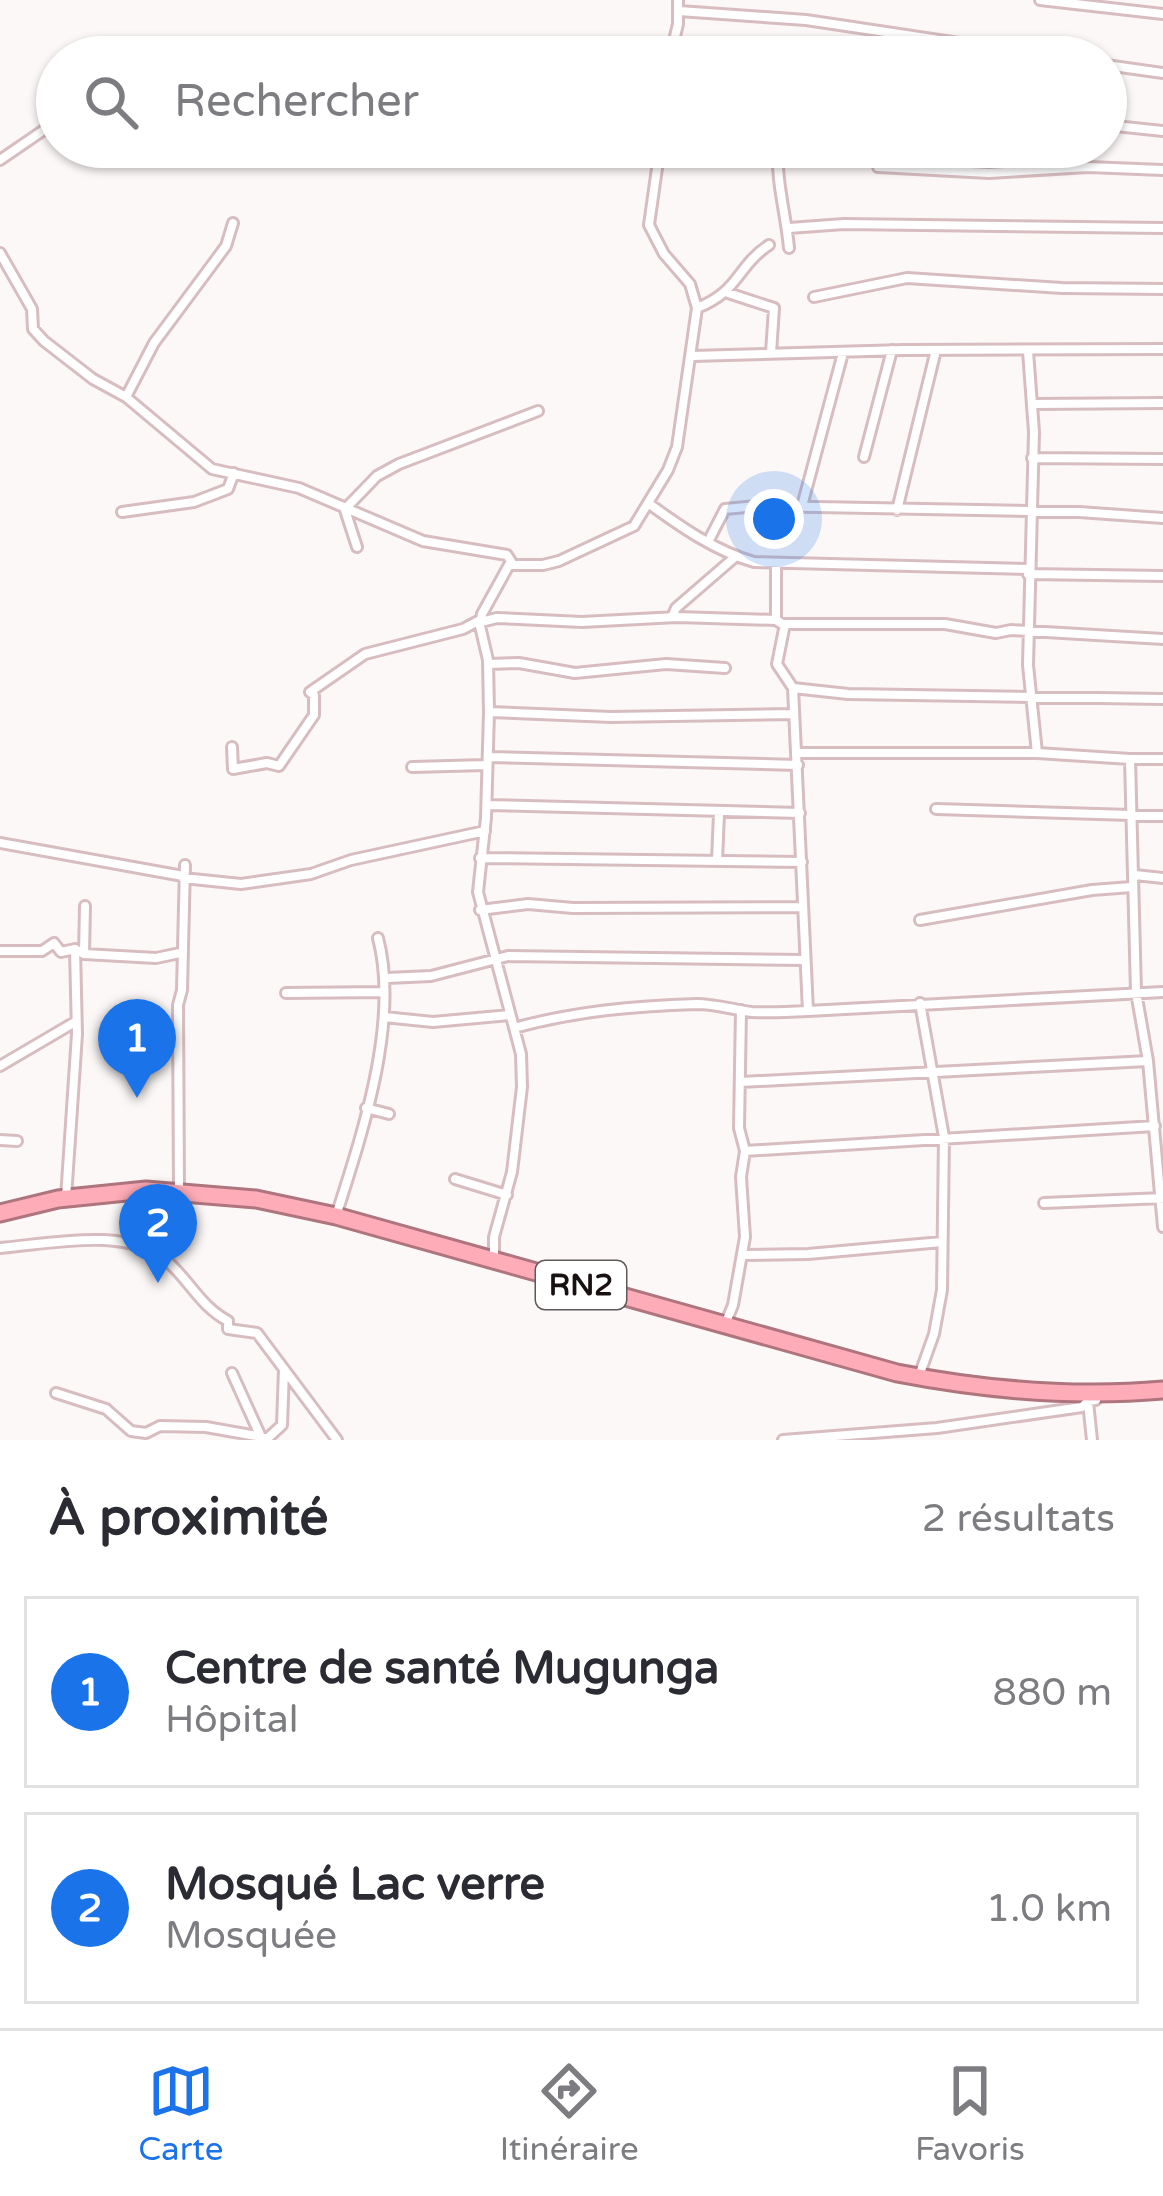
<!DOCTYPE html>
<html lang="fr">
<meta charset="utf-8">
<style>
body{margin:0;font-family:"Varela Round",sans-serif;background:#f2f2f3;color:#2b2b33}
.you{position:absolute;left:774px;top:519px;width:42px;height:42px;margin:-30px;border:9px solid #fff;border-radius:50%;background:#1a73e8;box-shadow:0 0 0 18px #1a73e833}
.badge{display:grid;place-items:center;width:78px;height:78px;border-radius:50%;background:#1a73e8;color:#fff;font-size:39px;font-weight:700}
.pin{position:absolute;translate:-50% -99px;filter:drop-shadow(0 3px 6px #0008)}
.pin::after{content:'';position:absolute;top:63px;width:42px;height:36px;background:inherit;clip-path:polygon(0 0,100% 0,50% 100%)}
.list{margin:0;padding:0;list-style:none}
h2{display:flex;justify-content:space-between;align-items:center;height:156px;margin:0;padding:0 48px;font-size:51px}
h2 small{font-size:39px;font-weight:400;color:#7c7c81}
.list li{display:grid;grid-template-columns:78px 1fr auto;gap:36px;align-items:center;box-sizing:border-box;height:192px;margin:0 24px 24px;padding:0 24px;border:3px solid #e1e1e2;border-radius:0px}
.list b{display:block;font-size:45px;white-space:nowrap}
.list p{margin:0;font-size:39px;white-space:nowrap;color:#7c7c81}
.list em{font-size:39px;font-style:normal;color:#7c7c81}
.icon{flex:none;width:66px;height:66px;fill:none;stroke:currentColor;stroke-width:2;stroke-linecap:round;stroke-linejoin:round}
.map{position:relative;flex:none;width:1163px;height:1440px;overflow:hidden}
.search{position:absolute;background:#fff;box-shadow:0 3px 9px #0004;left:36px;right:36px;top:36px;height:132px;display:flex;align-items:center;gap:30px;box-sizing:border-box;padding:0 42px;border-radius:66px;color:#7c7c81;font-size:45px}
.sheet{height:588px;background:#fff}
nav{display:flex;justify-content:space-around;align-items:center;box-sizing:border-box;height:168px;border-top:3px solid #e1e1e2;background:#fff;font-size:33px;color:#7c7c81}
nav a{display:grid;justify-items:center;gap:6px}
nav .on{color:#1a73e8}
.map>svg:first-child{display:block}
</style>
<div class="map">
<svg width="1163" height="1440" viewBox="0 0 1163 1440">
<rect width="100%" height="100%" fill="#fdf8f8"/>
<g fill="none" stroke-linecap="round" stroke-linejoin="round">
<defs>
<path id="street" d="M1040 0 1163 14
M679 11 806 20 1053 57
M671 56 685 57
M670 57 678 24V0
M1106 65 1163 73
M1106 125 1163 131
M778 147C776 183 786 214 789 248
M0 160 57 121
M878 167 989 173 1088 167 1163 170
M789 228 844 224 1163 228
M0 253 32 309 33 329 44 341 93 379 126 397 212 469 299 488 423 541 507 555 512 563
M728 293 774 308 771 353
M814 297 907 278 1062 288 1163 289
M697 308C740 291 736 267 769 245
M1028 351 1034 432 1028 665 1037 753
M692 356 904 350 1163 349
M126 397 154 343 226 246 233 223
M1033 404 1163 403
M864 457 892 350
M1032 458 1163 459
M648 503C681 527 715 551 754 562L1028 569
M802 506 843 353
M344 507 357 547
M346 508 377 476 399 464 538 411
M897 510 936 350
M122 512 194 502 228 489 234 473
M708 542 725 509 757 506 1079 512 1163 518
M776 565V620
M1028 574 1163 576
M672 617 676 608 735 557
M481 622 497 618 582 622 677 617 776 620 784 625
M1163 639 1011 630 996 633 945 624H785L777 664 793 688 808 1011 1163 992
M489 664 519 663 575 673 666 664 725 668
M793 688 848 694 1163 699
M489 712 611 717 793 714
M232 747 233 769 267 763 279 766 314 715V695L310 692 365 654 463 629 480 620
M798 753H1037L1130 759 1136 992 1148 1061 1163 1227
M488 757 798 765
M1130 759H1163
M412 767 486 765
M487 805 800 813
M936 809 1163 816
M0 843 183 876
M480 858 802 862
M717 861 719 813
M1135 875 1163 878
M183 878 241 884 311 874 351 860 485 831
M480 910 528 904 573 908 803 907
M920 920 1092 890 1132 887
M0 951H42L54 943 61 952 75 949 84 954 156 958 180 953
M84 954 85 906
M387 978 431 976 508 956 805 960
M286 993 384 992
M384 1017 433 1022 510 1015
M514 1028C576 1011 634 1006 697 1004 715 1004 735 1010 752 1012 771 1013 790 1012 808 1011
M0 1066 75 1022
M741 1082 1148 1061
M366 1108 389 1114
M0 1140 17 1141
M745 1151 1155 1126
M455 1179 507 1195
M179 1191 178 1005 182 990 185 865
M66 1198 77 1034 75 949
M1044 1203 1163 1198
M336 1216C362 1134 400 1022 378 938
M0 1248C50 1244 127 1226 167 1261 190 1281 200 1306 228 1321V1329L257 1333 337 1440
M743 1255 808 1254 942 1242
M494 1262V1237L512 1172 522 1087 521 1054 478 892 486 818 489 712 488 660 480 626 482 614 509 565H543L559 561 634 526 668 470 677 447 697 308 690 284 664 254 649 225 660 147
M726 1322 733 1305 745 1237 741 1177 745 1151 739 1128 741 1010
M232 1373 261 1437
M919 1376 934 1334 942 1290 944 1137 920 1003
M56 1393 106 1409 131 1431 146 1433 160 1426 206 1427 268 1438 282 1425 284 1369
M1088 1402 1092 1440
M783 1440 937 1428 1082 1407 1088 1401 1096 1400"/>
<path id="highway" d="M0 1213 58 1199 146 1190 256 1199 336 1216 897 1373C985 1390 1074 1398 1163 1390"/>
</defs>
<use href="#street" stroke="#d7bdc0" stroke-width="14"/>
<use href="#highway" stroke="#ae757e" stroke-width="21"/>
<use href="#street" stroke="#fff" stroke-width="8"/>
<use href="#highway" stroke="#feacb8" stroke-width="15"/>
</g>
<g text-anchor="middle" stroke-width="10" stroke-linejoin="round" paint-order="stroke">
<rect fill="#fff" stroke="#5e5858" stroke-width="3" x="536" y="1261" width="90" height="48" rx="9"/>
<g font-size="30" font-weight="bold" fill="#191011">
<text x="581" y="1295">RN2</text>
</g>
</g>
</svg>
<div class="you"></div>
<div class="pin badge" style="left:137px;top:1098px">1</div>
<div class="pin badge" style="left:158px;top:1283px">2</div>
<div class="search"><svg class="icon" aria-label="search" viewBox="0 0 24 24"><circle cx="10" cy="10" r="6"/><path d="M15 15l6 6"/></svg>Rechercher</div>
</div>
<section class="sheet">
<h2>À proximité<small>2 résultats</small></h2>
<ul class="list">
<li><span class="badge">1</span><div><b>Centre de santé Mugunga</b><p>Hôpital</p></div><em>880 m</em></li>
<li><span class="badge">2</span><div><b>Mosqué Lac verre</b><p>Mosquée</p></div><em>1.0 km</em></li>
</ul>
</section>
<nav>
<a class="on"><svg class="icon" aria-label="map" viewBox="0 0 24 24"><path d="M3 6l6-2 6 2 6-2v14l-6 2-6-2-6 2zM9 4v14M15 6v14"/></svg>Carte</a>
<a><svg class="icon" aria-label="directions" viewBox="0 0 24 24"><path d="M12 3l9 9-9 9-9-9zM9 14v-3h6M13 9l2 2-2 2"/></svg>Itinéraire</a>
<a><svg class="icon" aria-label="saved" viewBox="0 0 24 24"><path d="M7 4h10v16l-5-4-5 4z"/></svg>Favoris</a>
</nav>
